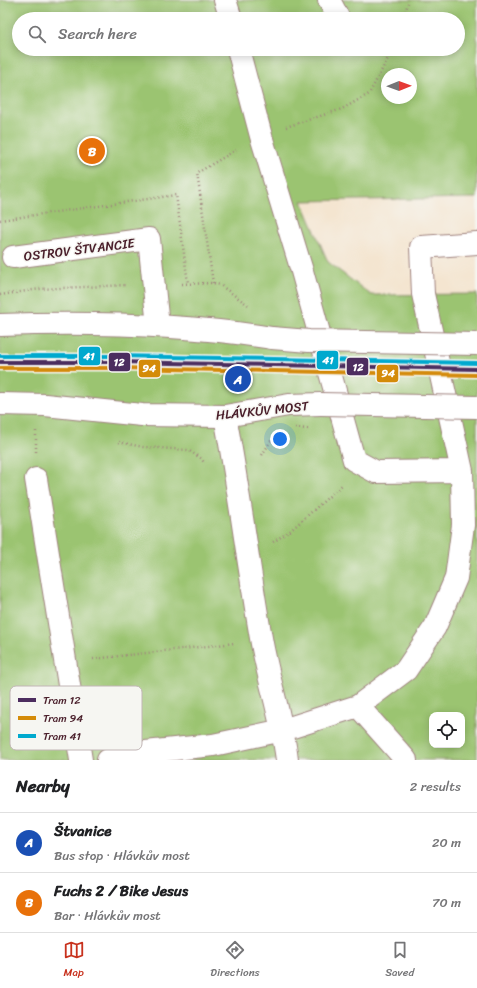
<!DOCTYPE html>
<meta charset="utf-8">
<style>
body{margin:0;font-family:Sriracha,sans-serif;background:#f6f6f6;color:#202124}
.controls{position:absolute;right:12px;bottom:12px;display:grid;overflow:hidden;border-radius:8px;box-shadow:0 2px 10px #0003}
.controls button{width:36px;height:36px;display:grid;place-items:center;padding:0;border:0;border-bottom:1px solid #e0e0e0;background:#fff;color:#202124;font:20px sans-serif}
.compass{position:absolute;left:381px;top:68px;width:36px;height:36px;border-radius:50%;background:#fff;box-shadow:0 2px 10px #0003;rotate:89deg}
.you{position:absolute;left:280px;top:439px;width:14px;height:14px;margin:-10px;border:3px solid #fff;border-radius:50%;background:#1a73e8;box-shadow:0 0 0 6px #1a73e833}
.badge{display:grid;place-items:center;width:26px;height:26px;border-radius:50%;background:#c8321e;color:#fff;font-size:13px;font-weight:700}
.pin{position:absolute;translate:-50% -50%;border:2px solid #fff;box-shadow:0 1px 4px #0006}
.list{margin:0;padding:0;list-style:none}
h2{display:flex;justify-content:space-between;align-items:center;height:52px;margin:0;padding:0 16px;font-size:17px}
h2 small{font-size:13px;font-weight:400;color:#757577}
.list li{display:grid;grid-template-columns:26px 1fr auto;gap:12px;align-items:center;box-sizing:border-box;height:60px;padding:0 16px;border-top:1px solid #e0e0e0}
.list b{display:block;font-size:15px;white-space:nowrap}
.list p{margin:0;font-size:13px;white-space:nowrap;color:#757577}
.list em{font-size:13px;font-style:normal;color:#757577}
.icon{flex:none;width:22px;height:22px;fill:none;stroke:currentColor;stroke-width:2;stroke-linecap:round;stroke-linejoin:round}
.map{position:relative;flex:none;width:477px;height:760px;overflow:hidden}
.search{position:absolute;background:#fff;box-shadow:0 2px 10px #0003;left:12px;right:12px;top:12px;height:44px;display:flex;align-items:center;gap:10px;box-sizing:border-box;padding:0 14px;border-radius:22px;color:#757577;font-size:15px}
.sheet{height:172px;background:#fff}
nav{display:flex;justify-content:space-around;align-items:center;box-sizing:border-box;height:56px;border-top:1px solid #e0e0e0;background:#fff;font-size:11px;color:#757577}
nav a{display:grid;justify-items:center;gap:2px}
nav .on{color:#c8321e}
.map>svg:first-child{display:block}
</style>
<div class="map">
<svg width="477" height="760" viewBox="0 0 477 760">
<rect width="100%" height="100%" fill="#f6f6f2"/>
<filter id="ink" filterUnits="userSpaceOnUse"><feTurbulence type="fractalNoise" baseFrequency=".025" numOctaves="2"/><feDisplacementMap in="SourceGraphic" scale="8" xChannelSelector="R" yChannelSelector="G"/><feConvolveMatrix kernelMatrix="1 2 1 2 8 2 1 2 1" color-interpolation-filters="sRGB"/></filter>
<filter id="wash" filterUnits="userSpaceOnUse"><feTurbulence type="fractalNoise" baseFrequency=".012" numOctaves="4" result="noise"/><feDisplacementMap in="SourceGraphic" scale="16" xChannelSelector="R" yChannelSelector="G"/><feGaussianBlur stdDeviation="0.9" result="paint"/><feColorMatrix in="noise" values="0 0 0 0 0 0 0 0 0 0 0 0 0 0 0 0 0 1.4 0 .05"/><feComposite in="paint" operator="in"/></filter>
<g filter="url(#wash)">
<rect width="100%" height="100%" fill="#f4e5d0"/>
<path fill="#9bc471" stroke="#72724e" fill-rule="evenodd" d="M0 0H477V198L302 201 328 262 371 295 477 294V760H0ZM19 19H458V49H19ZM387 74H411V98H387ZM432 715H462V745H432Z"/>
</g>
<g filter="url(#ink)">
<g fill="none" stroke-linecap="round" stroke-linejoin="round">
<defs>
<path id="minor" d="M225 0 231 19
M329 0 339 19
M238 49 261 136 302 271 354 460 376 472 462 471
M13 257 149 239 158 326
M225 416C239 489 248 564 261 638 268 679 282 718 287 760
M36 479 81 760
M358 706 406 760
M108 760 117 755 213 745 283 730 358 706 406 670 435 627 456 578 463 525 462 471 423 294 421 247 477 243"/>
<path id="major" d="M0 325C90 322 183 324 272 338
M0 404 45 405 142 415 225 416 289 405 321 404"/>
</defs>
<use href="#minor" stroke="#9f827e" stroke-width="24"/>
<use href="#major" stroke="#9f827e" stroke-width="24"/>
<path stroke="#9f827e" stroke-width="2.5" stroke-dasharray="1 3" stroke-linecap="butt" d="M403 19 409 0
M286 127 342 109 369 94 393 49
M0 220 176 195 188 283
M213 283 197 173 236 150
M182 284 213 283 220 285 248 305
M0 295 40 289 127 285
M119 442 143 447 188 450 202 459 204 463
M36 452V431
M262 455 274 436
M273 542 290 531 342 485
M93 659 235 643"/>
<use href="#minor" stroke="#fff" stroke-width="22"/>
<use href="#major" stroke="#fff" stroke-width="22"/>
<defs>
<path id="major-bridge" d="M272 338 309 341 477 344
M321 404 477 407"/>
</defs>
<use href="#major-bridge" stroke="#9f827e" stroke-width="24" stroke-linecap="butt"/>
<path stroke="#9f827e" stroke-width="2.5" stroke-dasharray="1 3" stroke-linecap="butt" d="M295 428 309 429"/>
<use href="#major-bridge" stroke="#fff" stroke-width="22"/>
<defs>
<path id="tram-1" d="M0 362H117L477 369"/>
<path id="tram-2" d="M0 368H117L477 375"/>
<path id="tram-3" d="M0 356H117L477 363"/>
</defs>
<use href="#tram-1" stroke="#f6f6f2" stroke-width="7"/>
<use href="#tram-2" stroke="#f6f6f2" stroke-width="7"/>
<use href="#tram-3" stroke="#f6f6f2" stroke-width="7"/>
<use href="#tram-1" stroke="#4c2d5f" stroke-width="4"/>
<use href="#tram-2" stroke="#d48b09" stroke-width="4"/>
<use href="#tram-3" stroke="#00a9ce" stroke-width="4"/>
</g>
</g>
<g text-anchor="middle" stroke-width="3" stroke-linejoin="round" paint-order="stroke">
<g font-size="13" fill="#4a1f2b" stroke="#f6f6f2">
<text transform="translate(79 249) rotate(-7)" y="5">OSTROV ŠTVANCIE</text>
<text transform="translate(262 410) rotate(-6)" y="5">HLÁVKŮV MOST</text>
</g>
</g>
<rect x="10" y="686" width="132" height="64" rx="6" fill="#f6f6f2" stroke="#c2b6b6" stroke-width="1"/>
<rect x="18" y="698" width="18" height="4" fill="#4c2d5f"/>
<rect x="18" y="716" width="18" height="4" fill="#d48b09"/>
<rect x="18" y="734" width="18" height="4" fill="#00a9ce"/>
<g font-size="11" fill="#4a1f2b">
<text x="43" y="704">Tram 12</text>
<text x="43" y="722">Tram 94</text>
<text x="43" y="740">Tram 41</text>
</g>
<g stroke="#f6f6f2" stroke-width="1.5">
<rect x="78" y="346" width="23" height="20" rx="4" fill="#00a9ce"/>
<rect x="316" y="350" width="23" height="20" rx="4" fill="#00a9ce"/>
<rect x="108" y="352" width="23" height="20" rx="4" fill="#4c2d5f"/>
<rect x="346" y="357" width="23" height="19" rx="4" fill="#4c2d5f"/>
<rect x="138" y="359" width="23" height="19" rx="4" fill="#d48b09"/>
<rect x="376" y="364" width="23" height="19" rx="4" fill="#d48b09"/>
</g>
<g font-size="11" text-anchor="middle" font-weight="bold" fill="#fff">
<text x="89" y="360">41</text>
<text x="328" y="364">41</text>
<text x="119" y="366">12</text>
<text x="358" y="371">12</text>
<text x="149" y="372">94</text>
<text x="388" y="377">94</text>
</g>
</svg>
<div class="controls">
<button><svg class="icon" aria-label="locate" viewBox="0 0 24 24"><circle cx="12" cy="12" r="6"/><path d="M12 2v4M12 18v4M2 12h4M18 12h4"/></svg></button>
</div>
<svg class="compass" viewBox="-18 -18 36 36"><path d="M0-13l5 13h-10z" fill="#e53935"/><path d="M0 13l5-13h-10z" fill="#757577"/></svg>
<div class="you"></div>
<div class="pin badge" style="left:238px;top:379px;background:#1a4fb4">A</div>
<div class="pin badge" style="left:92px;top:151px;background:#e8710a">B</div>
<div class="search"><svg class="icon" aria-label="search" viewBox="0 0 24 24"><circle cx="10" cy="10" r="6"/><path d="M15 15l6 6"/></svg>Search here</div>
</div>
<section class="sheet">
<h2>Nearby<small>2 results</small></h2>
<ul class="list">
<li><span class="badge" style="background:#1a4fb4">A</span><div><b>Štvanice</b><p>Bus stop · Hlávkův most</p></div><em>20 m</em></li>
<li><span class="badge" style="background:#e8710a">B</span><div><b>Fuchs 2 / Bike Jesus</b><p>Bar · Hlávkův most</p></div><em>70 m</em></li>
</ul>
</section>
<nav>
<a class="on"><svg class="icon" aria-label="map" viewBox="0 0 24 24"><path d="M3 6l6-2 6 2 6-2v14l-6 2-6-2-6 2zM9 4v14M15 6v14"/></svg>Map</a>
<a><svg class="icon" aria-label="directions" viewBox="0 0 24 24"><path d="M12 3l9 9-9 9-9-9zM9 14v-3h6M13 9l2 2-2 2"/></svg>Directions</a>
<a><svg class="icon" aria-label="saved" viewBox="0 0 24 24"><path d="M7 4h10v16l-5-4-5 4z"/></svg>Saved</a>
</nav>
